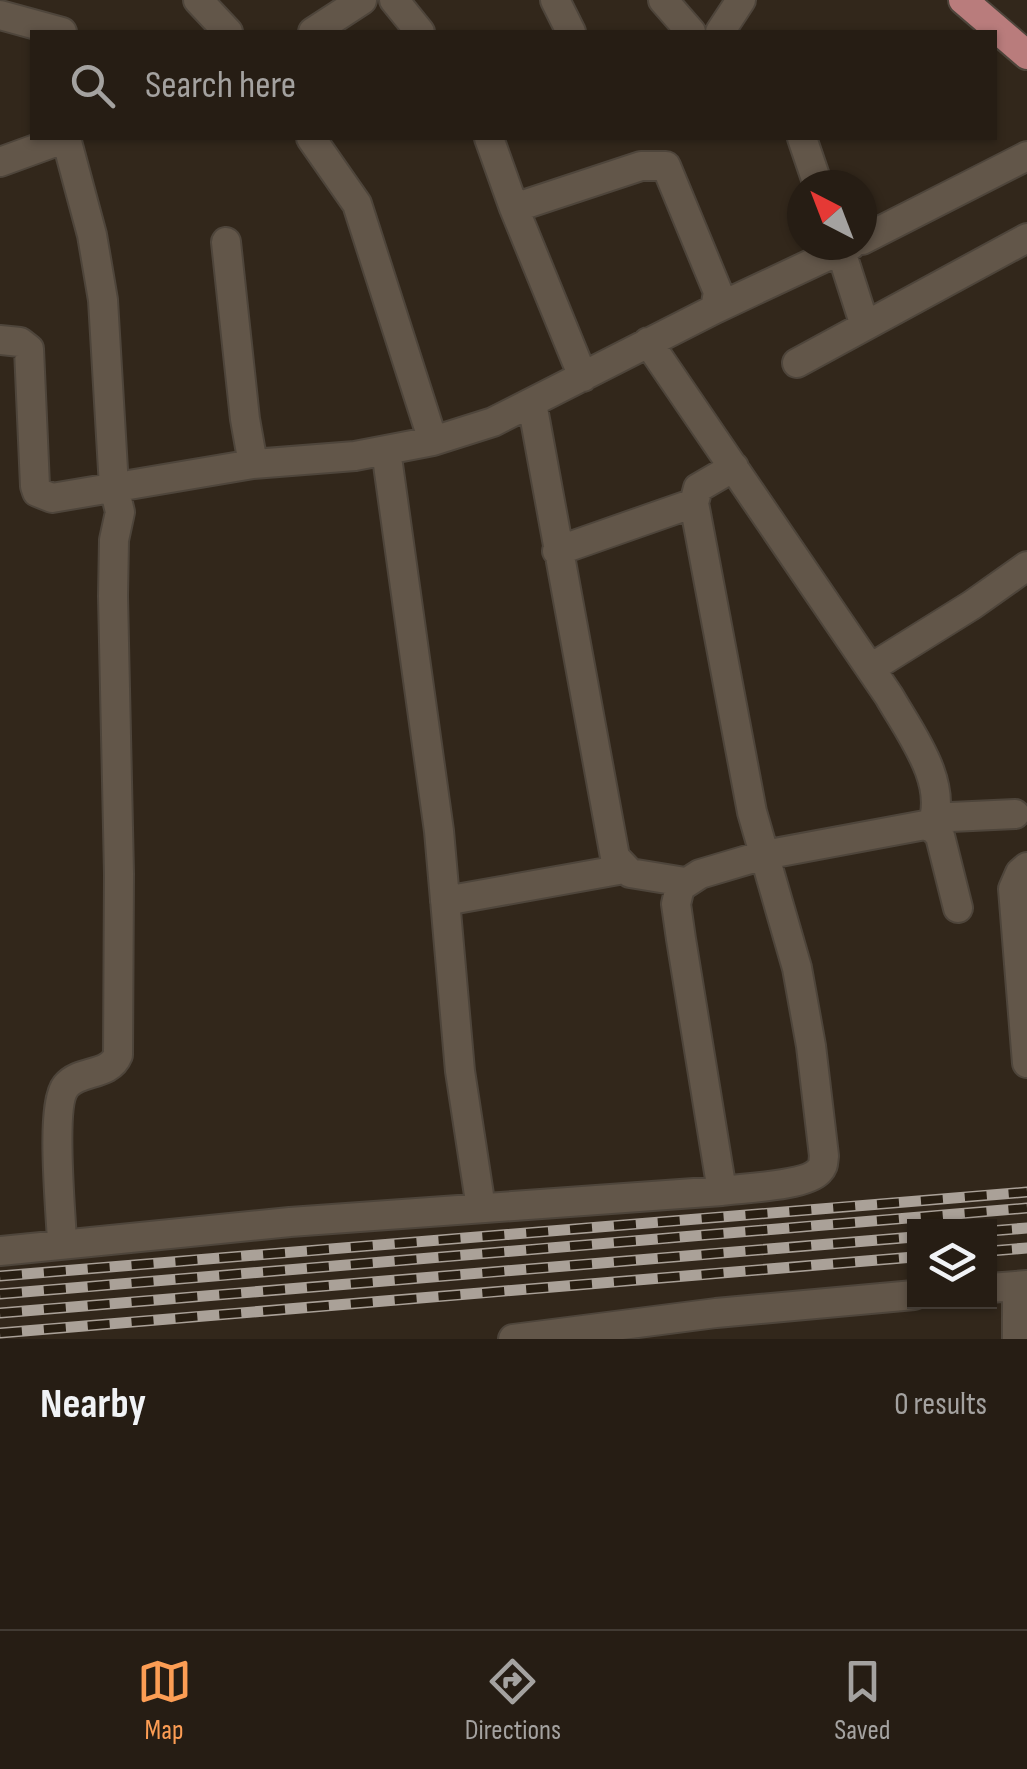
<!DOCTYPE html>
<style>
body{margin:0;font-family:"Sofia Sans Condensed",sans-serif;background:#322a22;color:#f1f3f6}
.controls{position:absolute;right:30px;bottom:30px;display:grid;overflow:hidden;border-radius:0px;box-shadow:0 2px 8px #0004}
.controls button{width:90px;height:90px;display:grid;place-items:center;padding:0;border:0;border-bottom:2px solid #423b34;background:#261d14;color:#f1f3f6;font:50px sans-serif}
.compass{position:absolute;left:787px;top:170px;width:90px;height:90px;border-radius:50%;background:#261d14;box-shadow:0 2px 8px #0004;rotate:318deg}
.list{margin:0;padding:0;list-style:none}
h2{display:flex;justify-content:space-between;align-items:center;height:130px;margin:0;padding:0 40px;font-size:42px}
h2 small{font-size:32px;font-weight:400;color:#a4a2a0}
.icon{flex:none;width:55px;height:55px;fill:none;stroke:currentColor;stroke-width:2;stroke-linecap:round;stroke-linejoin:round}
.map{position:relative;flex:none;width:1027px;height:1339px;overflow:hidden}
.search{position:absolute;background:#261d14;box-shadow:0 2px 8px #0004;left:30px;right:30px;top:30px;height:110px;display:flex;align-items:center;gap:25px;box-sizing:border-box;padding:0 35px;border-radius:0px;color:#a4a2a0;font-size:38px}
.sheet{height:290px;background:#261d14}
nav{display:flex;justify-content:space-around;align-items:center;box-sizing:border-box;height:140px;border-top:2px solid #423b34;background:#261d14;font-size:28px;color:#a4a2a0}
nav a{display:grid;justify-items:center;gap:5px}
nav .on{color:#fc9d54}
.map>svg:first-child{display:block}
</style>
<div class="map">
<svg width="1027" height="1339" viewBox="0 0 1027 1339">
<rect width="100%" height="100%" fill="#32271b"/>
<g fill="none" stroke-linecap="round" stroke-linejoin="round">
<defs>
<path id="minor" d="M198 0 228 32
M394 0 420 32
M555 0 571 32
M663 0 691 32
M0 15 62 32
M313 32 362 0
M720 32 741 0
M311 138 357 204 433 441
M489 138 514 208 583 377
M802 138 818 185
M0 162 66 138 92 235 103 300 114 487 120 512 114 540 113 596 119 874 118 1055C109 1077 80 1069 66 1086 50 1105 61 1213 62 1242
M514 208 641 166H666L718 292 715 309
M862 240 1027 156
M226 242 245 419 253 464
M839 245 865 326
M0 340 20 342 29 349 35 486 37 492 52 498 253 464 355 456 433 441 493 422 715 309 851 245
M648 342 889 696C910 733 950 784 931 827
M797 363 1027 238
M532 403 615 857 630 873 685 882
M386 450 439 831 460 1071 481 1208
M557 551 694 503
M871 668 972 605 1027 566
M931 827 951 817 1015 814
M1027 867 1020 873 1013 889 1027 1063
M445 901 624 869
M722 1191 681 939 676 904 680 887 700 874 764 855 925 825 934 829 940 836 958 908
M0 1251 290 1222 722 1191C743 1188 806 1186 819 1171 824 1166 823 1163 824 1156L811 1046 797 968 752 812 694 503 698 488 734 467
M990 1288 1027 1285
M513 1339 716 1313 914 1295
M1017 1339V1286"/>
<path id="primary" d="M963 0 1027 55"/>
</defs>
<use href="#minor" stroke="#4e453b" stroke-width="32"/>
<use href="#primary" stroke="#4e453b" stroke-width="32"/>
<use href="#minor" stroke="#625649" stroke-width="28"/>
<use href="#primary" stroke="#b97c7c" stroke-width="28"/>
<defs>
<path id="rail" d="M990 1231 1027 1228
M990 1251 1027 1248
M0 1276 1027 1192
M0 1294 1027 1208
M0 1313 914 1237
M0 1333 914 1257"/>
</defs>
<use href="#rail" stroke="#aaa198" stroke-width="11"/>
<use href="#rail" stroke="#281e12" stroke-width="8" stroke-dasharray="22" stroke-linecap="butt"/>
</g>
</svg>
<div class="controls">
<button><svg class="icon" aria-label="layers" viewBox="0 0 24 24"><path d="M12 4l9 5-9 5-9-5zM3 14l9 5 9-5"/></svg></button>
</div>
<svg class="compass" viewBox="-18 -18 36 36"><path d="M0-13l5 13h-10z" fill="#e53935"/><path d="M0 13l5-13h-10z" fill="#a4a2a0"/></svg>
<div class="search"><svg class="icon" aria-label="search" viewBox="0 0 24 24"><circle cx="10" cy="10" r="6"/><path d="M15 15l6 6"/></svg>Search here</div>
</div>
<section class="sheet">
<h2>Nearby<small>0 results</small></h2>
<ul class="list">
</ul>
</section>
<nav>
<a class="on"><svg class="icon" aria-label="map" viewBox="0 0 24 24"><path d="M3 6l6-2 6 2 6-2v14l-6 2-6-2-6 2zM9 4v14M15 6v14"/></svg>Map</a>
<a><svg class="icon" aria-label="directions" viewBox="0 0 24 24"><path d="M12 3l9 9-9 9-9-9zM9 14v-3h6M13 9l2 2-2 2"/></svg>Directions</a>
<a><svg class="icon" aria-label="saved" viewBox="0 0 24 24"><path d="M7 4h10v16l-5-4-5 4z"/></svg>Saved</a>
</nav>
